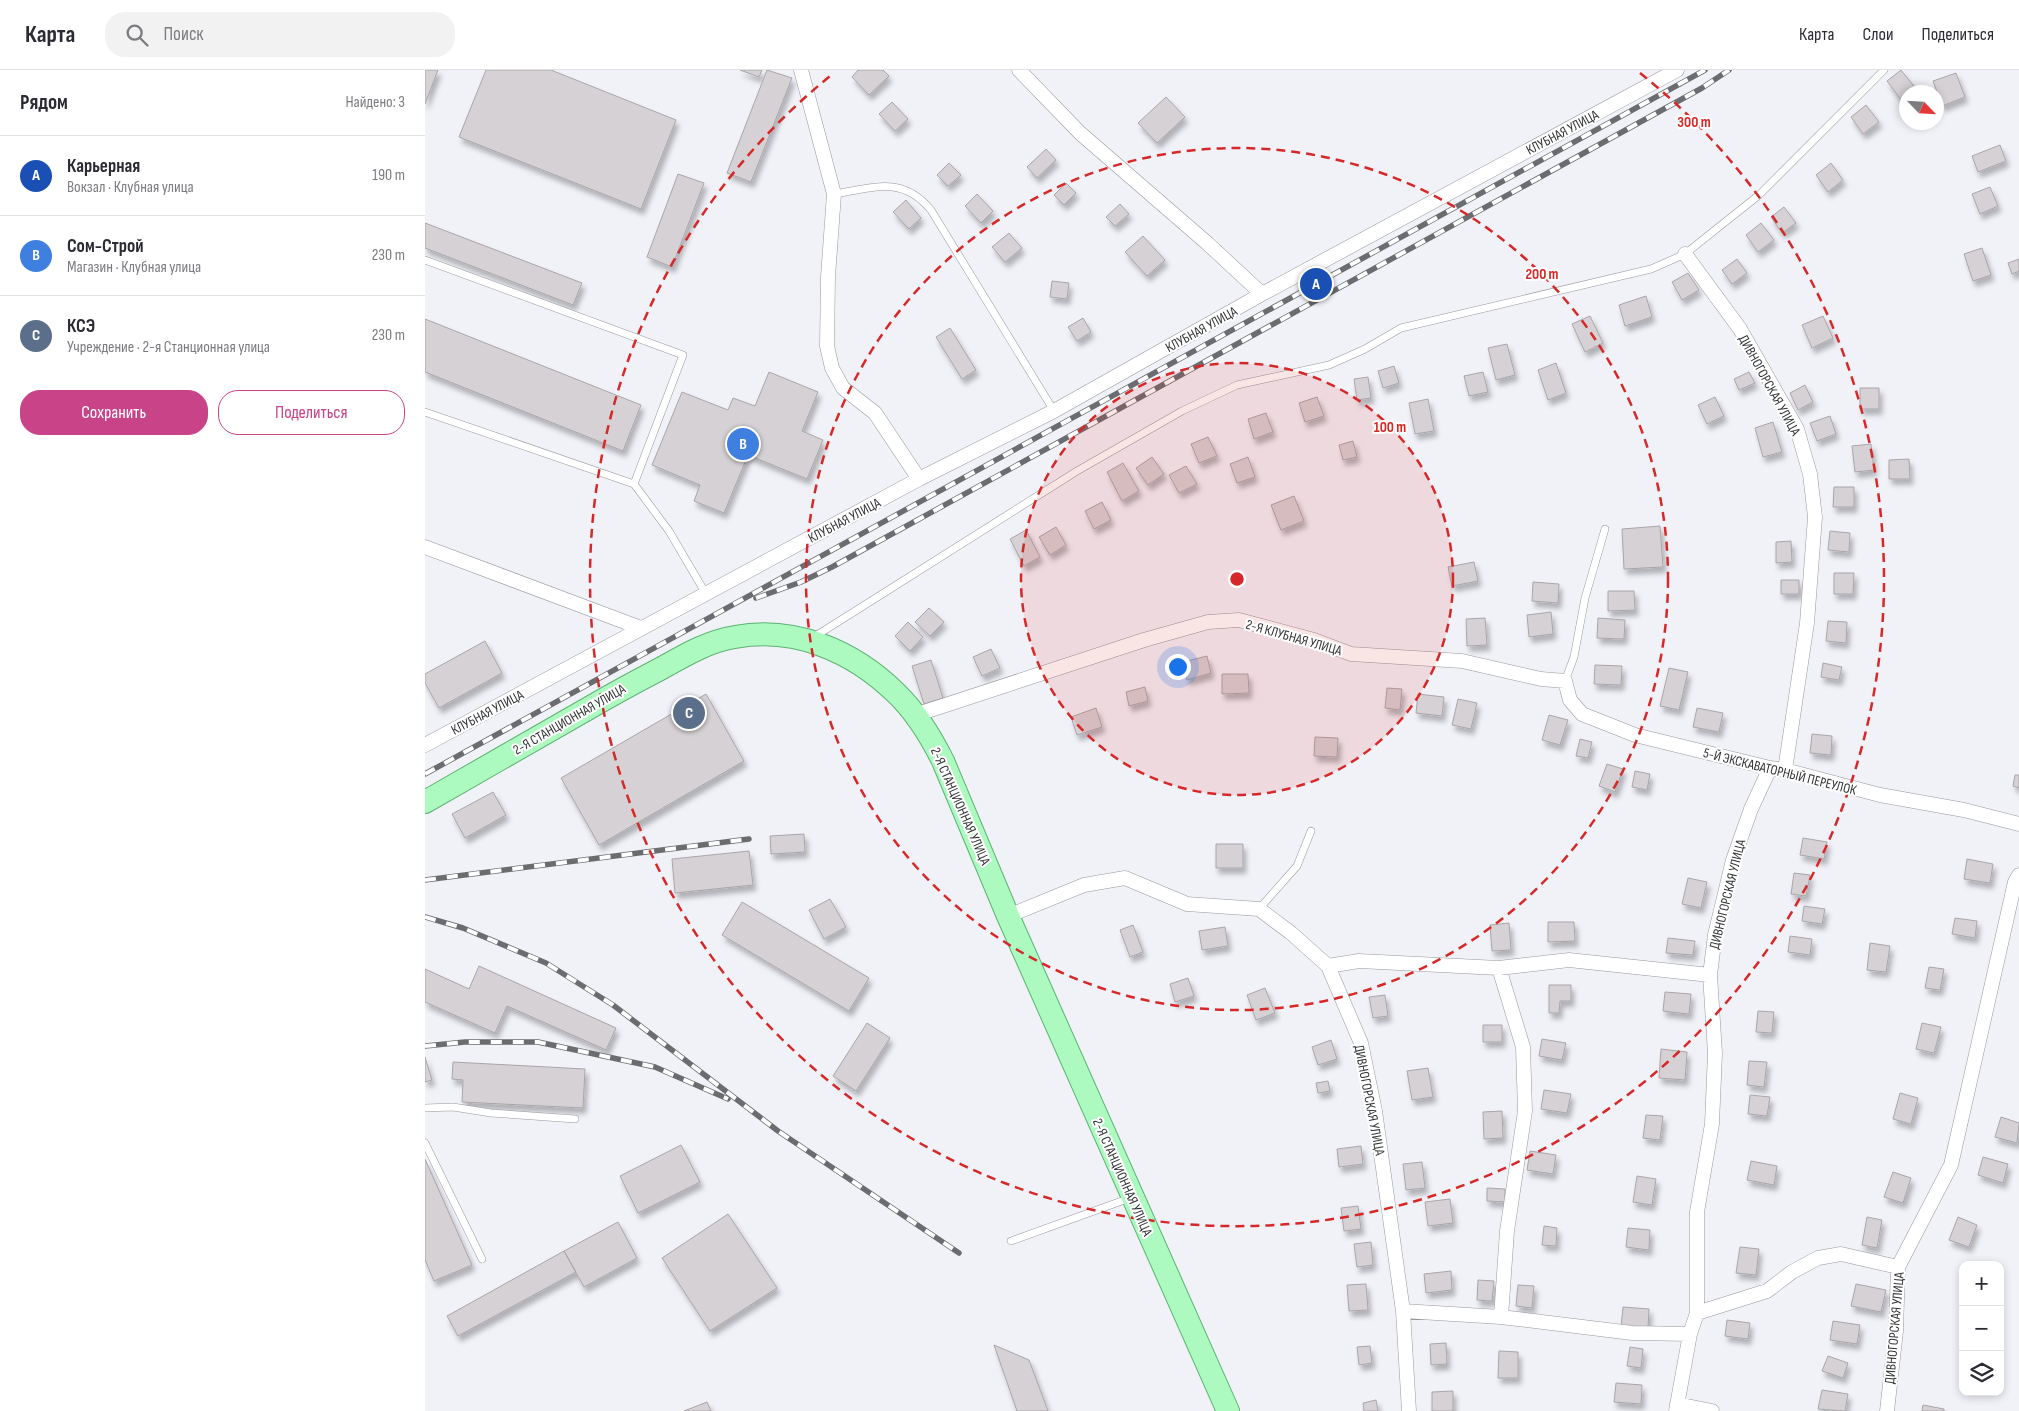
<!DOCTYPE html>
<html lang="ru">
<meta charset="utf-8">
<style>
body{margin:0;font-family:"Sofia Sans Condensed",sans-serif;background:#f2f2f3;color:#2b2b33}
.controls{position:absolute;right:15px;bottom:15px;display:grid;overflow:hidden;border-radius:10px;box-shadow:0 2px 8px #0003}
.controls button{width:45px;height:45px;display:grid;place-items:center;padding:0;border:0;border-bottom:1px solid #e1e1e2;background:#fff;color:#2b2b33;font:25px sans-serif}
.compass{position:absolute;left:1474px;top:15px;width:45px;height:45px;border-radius:50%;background:#fff;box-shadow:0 2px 8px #0003;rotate:115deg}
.you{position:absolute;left:752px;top:596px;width:18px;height:18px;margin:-12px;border:4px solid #fff;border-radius:50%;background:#1a73e8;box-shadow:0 0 0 8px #1a73e833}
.badge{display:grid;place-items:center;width:32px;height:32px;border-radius:50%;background:#c84387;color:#fff;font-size:16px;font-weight:700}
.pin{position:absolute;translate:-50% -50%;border:2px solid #fff;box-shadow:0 1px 5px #0006}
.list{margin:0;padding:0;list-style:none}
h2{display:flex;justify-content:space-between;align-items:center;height:65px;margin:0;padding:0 20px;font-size:21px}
h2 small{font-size:16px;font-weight:400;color:#7c7c81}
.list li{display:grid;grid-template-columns:32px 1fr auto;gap:15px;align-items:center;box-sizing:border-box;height:80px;padding:0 20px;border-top:1px solid #e1e1e2}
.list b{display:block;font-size:19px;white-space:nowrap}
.list p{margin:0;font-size:16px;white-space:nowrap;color:#7c7c81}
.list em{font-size:16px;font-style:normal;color:#7c7c81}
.actions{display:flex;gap:10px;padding:15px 20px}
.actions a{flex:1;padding:11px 0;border:1px solid #c84387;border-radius:20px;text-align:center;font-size:18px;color:#c84387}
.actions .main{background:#c84387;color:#fff}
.icon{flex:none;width:28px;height:28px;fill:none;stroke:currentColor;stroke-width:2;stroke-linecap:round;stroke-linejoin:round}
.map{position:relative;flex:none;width:1594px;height:1341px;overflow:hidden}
header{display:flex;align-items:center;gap:30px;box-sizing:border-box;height:70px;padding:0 25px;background:#fff;border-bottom:1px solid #e1e1e2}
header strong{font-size:24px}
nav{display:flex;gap:28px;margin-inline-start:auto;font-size:18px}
.search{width:350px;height:45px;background:#f2f2f3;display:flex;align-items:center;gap:12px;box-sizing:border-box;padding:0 18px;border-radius:20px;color:#7c7c81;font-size:19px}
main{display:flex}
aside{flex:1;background:#fff}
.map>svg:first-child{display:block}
</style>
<header>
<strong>Карта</strong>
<div class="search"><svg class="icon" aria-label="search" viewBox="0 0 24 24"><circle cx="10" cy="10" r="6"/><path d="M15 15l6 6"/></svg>Поиск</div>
<nav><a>Карта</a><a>Слои</a><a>Поделиться</a></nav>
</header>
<main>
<aside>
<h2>Рядом<small>Найдено: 3</small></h2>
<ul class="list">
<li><span class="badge" style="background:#1a4fb4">A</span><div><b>Карьерная</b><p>Вокзал · Клубная улица</p></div><em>190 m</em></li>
<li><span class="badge" style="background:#3f7fe0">B</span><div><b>Сом-Строй</b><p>Магазин · Клубная улица</p></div><em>230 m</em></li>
<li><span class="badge" style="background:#5c6f8a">C</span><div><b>КСЭ</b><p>Учреждение · 2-я Станционная улица</p></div><em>230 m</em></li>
</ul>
<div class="actions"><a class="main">Сохранить</a><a>Поделиться</a></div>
</aside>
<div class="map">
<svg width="1594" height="1341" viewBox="0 0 1594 1341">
<defs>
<filter id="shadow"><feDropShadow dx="3" dy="5.5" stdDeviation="2.5" flood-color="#0004"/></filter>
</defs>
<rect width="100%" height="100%" fill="#f1f2f8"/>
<path fill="#d6d1d4" stroke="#aaa5a8" filter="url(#shadow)" d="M0 0H13L0 34Z
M61 0H126L251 50 216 139 34 67Z
M315 0H337L334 7Z
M342 0 367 8 326 112 302 103Z
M433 0H458L464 6 444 25 427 7Z
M1476 0 1492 20 1489 22H1482V28L1477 31 1462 11Z
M1531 3 1540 27 1517 36 1508 11Z
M741 27 760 47 732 73 713 53Z
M467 32 483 49 470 61 454 44Z
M1441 35 1454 52 1438 64 1426 47Z
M1575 75 1581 91 1553 102 1547 86Z
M621 79 631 90 612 108 602 97Z
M524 93 536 105 523 116 512 105Z
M1406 93 1418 110 1403 122 1391 105Z
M253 104 279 113 247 197 222 187Z
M641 113 651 123 639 135 629 125Z
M1565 117 1573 136 1555 144 1547 124Z
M552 124 568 141 556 153 540 136Z
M481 130 496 148 484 159 468 142Z
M695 134 704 144 690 156 681 147Z
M1359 137 1371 153 1357 163 1346 147Z
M0 153 157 213 148 235 0 178Z
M1336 153 1349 170 1333 182 1321 165Z
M584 163 597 178 580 192 567 177Z
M718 166 740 190 722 206 700 182Z
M1557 178 1566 205 1548 211 1539 184Z
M1312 189 1322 203 1307 214 1297 200Z
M1594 189V201L1587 204 1583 193Z
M1263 203 1274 220 1257 230 1247 212Z
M627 211 644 213 642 229 625 227Z
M1221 226 1227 247 1200 256 1194 235Z
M1165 246 1178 273 1160 282 1147 254Z
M1398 246 1408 268 1387 278 1377 255Z
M658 248 666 262 652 271 643 257Z
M0 249 216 335 198 381 0 302Z
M525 258 551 300 537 309 511 267Z
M1082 274 1090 305 1071 310 1063 278Z
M1131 293 1141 323 1123 330 1113 300Z
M969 296 974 313 958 318 953 301Z
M344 302 393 322 377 361 398 370 382 409 323 385 299 443 269 431 275 415 227 395 257 322 303 340 308 328 330 336Z
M1058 302 1063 322 1044 326 1039 306Z
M1324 302 1330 313 1314 320 1309 309Z
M943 307 946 328 932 330 929 309Z
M1380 315 1388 332 1373 340 1365 323Z
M1435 318H1454V339H1435Z
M892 327 899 346 880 352 874 333Z
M1290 327 1299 346 1282 354 1273 335Z
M1003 329 1009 361 990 364 984 333Z
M841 343 848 362 829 369 823 349Z
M1405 346 1411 364 1392 371 1385 353Z
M1348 352 1357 382 1338 387 1330 358Z
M783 367 792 386 774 393 766 374Z
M928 371 932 387 918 390 914 375Z
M1446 374 1449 400 1430 402 1427 376Z
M727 387 739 404 723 415 711 398Z
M823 387 830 407 812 413 805 394Z
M1484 389 1485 409H1464V390Z
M698 393 714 421 697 431 682 402Z
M761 396 772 414 754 423 744 405Z
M1409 417H1429V437H1408Z
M869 426 879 451 856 460 846 435Z
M677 432 686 450 669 459 660 441Z
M1235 456 1238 497 1199 499 1197 459Z
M631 457 641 475 625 485 614 467Z
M601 460 615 487 599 496 585 469Z
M1405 461 1425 463 1424 482 1403 480Z
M1366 471 1367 492 1351 493V472Z
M1049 492 1053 511 1027 516 1023 497Z
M1409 503H1429L1428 524H1409Z
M1356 510H1374V524H1356Z
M1108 512 1134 514 1133 533 1107 531Z
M1183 521H1209L1210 540 1183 541Z
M504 538 519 552 505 566 490 552Z
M1126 542 1128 564 1104 567 1102 545Z
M1060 548 1062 575 1042 576 1041 549Z
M1173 548 1200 550 1199 569 1172 568Z
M1403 551 1422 552 1421 573 1401 571Z
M483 552 498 567 485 581 470 566Z
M60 571 77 603 14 638 0 613V604Z
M566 579 575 598 557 606 548 587Z
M782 586 786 603 762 610 758 592Z
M506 590 518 628 499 634 487 596Z
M1398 593 1417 597 1414 610 1396 607Z
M1170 595 1197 596 1196 615 1169 614Z
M1244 598 1263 602 1254 640 1235 636Z
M797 604H823L824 623 797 624Z
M720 617 723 631 704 636 701 622Z
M962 618 977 619 975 640 960 638Z
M281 624 319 691 174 775 136 708Z
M993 624 1019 627 1017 646 991 643Z
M1033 629 1052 633 1046 659 1027 655Z
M671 638 677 657 652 665 646 647Z
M1272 638 1298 643 1294 662 1268 657Z
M1124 645 1143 650 1135 675 1117 670Z
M1387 664 1407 666 1406 685 1385 683Z
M890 667 913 668 912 687 889 686Z
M1155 669 1167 672 1163 688 1151 686Z
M1182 694 1198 699 1190 722 1174 716Z
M1210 701 1225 704 1222 720 1207 717Z
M1590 705H1594V718L1588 716Z
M68 722 81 745 40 768 27 744Z
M379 764 380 782 346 784 345 766Z
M1378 768 1402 772 1399 789 1375 785Z
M791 774H818V798H791Z
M324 781 328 815 250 823 247 789Z
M1542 789 1568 794 1565 813 1539 809Z
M1369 803 1385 805 1381 826 1366 824Z
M1263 808 1282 812 1276 838 1257 834Z
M405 829 421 857 399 869 384 840Z
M317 832 444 908 424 941 297 865Z
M1379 836 1400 839 1397 854 1377 851Z
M1530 848 1552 851 1550 868 1527 864Z
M1123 852H1149L1150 871 1123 872Z
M1084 853 1086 880 1067 881 1065 855Z
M708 855 718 882 705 887 695 860Z
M800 857 803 876 777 880 774 861Z
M1365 866 1387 869 1385 885 1363 882Z
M1243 868 1270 871 1268 885 1241 883Z
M1445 873 1465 876 1461 902 1442 900Z
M54 896 191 958 181 980 82 936 70 963 0 932V899L44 919Z
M1504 897 1519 899 1515 920 1500 918Z
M763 908 769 926 750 932 745 914Z
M1124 915H1146V931H1135L1134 943H1124Z
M840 918 850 943 831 950 822 925Z
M1240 922 1266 924 1264 944 1238 941Z
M960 925 963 946 948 948 944 927Z
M1333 941 1349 942 1347 963 1331 962Z
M442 953 465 968 431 1021 408 1006Z
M1497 953 1516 957 1509 983 1491 979Z
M1058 955H1077V972H1058Z
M1117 969 1141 973 1137 990 1114 986Z
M906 970 912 989 893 995 887 977Z
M1236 979 1262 982 1260 1010 1234 1008Z
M0 987 7 1010 0 1012Z
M1324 991 1342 992 1339 1017 1322 1015Z
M28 992 160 999 158 1038 37 1032 38 1010 27 1009Z
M1003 998 1008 1027 987 1030 982 1001Z
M903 1011 905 1021 893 1023 891 1013Z
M1119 1020 1146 1024 1142 1043 1116 1039Z
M1475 1023 1493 1028 1486 1054 1468 1049Z
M1325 1025 1345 1027 1342 1046 1323 1044Z
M1077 1041 1078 1068 1059 1069 1058 1042Z
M1221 1045 1238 1046 1235 1070 1218 1068Z
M1576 1047 1594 1053 1592 1073 1570 1067Z
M256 1075 275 1112 213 1143 195 1106Z
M936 1076 938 1094 914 1097 912 1079Z
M1105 1081 1131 1085 1128 1104 1102 1100Z
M1558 1087 1583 1094 1578 1113 1553 1105Z
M0 1089 47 1195 9 1211 0 1190Z
M1326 1091 1352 1096 1349 1115 1322 1110Z
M997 1092 1000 1118 981 1120 978 1094Z
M1468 1102 1486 1108 1478 1133 1459 1127Z
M1212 1106 1231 1109 1227 1135 1208 1132Z
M1062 1118 1080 1119V1132L1062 1131Z
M1025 1129 1028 1153 1003 1156 1000 1132Z
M933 1136 936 1159 919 1161 916 1138Z
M303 1144 352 1218 285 1261 237 1188Z
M1442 1147 1457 1150 1452 1178 1437 1175Z
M1533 1147 1552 1155 1544 1177 1524 1170Z
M193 1152 212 1188 159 1217 139 1181Z
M1119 1156 1132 1158 1131 1176 1117 1175Z
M1203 1158 1225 1160 1224 1180 1201 1177Z
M946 1172 948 1195 932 1197 929 1174Z
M1315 1177 1334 1179 1331 1205 1311 1203Z
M139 1181 151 1202 33 1266 22 1246Z
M1026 1201 1027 1220 1001 1223 999 1204Z
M1053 1210 1069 1211 1067 1231 1052 1230Z
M941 1214 943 1240 924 1241 922 1215Z
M1431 1214 1461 1220 1456 1242 1426 1236Z
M1093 1215 1109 1216 1107 1238 1091 1236Z
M1198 1237 1224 1239 1223 1258 1196 1257Z
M1302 1250 1325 1253 1323 1269 1300 1266Z
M1408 1251 1435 1255 1432 1274 1405 1270Z
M1021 1273 1022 1294 1006 1295 1005 1274Z
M569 1275 604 1290 623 1341H592Z
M945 1276 947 1293 934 1295 932 1277Z
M1205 1277 1218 1279 1216 1298 1202 1296Z
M1074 1281 1093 1282V1308H1073Z
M1403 1286 1423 1293 1418 1308 1397 1301Z
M1191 1313 1217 1315 1216 1334 1189 1332Z
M1397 1320 1423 1324 1420 1341 1393 1339Z
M1028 1321V1341H1007V1322Z
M951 1330 953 1341H939L938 1333Z
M282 1332 286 1341H259Z
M1498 1335 1519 1339V1341H1497Z"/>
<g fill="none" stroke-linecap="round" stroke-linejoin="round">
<defs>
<path id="service" d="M409 124C449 118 477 105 506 140L629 341
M0 190 258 285 209 414
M0 342 209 414 244 461 281 524
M389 567 652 401 757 341 812 315 904 295 940 279 976 258 1226 199 1260 184 1334 125 1459 0
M1140 611 1149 587 1160 528 1180 459
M834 839 872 796 886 761
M0 1038 28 1037 66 1043 150 1049
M0 1073 57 1189
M586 1171 705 1128"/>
<path id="minor" d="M376 0 409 124 403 207 402 276 407 298 418 318 450 343 494 409
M594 0 655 63 782 173 837 224
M1260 184 1315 259 1372 359 1385 404 1390 447 1382 553 1360 700
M0 477 216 558
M490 645 719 570 783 552 814 550 889 570 926 584 1037 591 1116 609 1140 611 1145 630 1157 644 1210 665 1345 698 1360 700 1455 725 1539 740 1594 754
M0 675 494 409 629 341 837 224 1252 0
M583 846 659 815 700 808 762 834 834 839 866 863 903 896 936 973 950 1041 978 1241 984 1341
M903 896 934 891 1074 898 1144 890 1285 905
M1074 898 1098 977 1100 1041 1082 1161 1076 1247
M978 1241 1076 1247 1207 1263 1265 1264
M1272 1243 1342 1221 1367 1202 1393 1188 1416 1184 1473 1197
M1252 1334 1287 1341
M1251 1341 1265 1264 1272 1243V1142L1287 1054 1290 983 1285 905 1290 865 1308 790 1326 739 1345 698
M1462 1341 1471 1261 1473 1197 1526 1095 1590 812 1594 805"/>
<path id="primary" d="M0 732C55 701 109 669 164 638 188 624 212 611 237 598 260 585 284 571 310 567 370 556 428 581 471 623 491 642 506 667 518 691L583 846 803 1341"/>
</defs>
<use href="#service" stroke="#96989d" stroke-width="8"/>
<use href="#minor" stroke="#96989d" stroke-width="15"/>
<use href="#primary" stroke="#5cb273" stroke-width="24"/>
<use href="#service" stroke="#fff" stroke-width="7"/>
<use href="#minor" stroke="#fff" stroke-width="14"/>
<use href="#primary" stroke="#acfabf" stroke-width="22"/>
<defs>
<path id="rail" d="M331 528 376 512 407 497 1277 18 1304 0
M0 704 1280 0
M0 810 324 769
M0 847 38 858 121 893 188 935 353 1061 534 1183
M0 976 40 972H113L230 997 303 1029"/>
</defs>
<use href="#rail" stroke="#6b6c70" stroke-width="5.5"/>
<use href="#rail" stroke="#fff" stroke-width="4" stroke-dasharray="11" stroke-linecap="butt"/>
</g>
<circle cx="812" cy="509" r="216" fill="#d62828" fill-opacity=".12"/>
<g fill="none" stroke="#d62828" stroke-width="2.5" stroke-dasharray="9 6">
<circle cx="812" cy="509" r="216"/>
<circle cx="812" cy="509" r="431"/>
<path d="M1215 3A647 647 0 1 1 409 3"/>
</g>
<g text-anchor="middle" stroke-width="4" stroke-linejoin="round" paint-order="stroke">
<g font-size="14" fill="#303133" stroke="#fff">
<text transform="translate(1137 62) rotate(-28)" y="5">КЛУБНАЯ УЛИЦА</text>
<text transform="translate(776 259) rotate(-29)" y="5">КЛУБНАЯ УЛИЦА</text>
<text transform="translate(1345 315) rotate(61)" y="5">ДИВНОГОРСКАЯ УЛИЦА</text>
<text transform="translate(419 450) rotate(-28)" y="5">КЛУБНАЯ УЛИЦА</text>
<text transform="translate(869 567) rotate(16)" y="5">2-Я КЛУБНАЯ УЛИЦА</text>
<text transform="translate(62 642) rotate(-28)" y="5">КЛУБНАЯ УЛИЦА</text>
<text transform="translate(144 649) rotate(-30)" y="5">2-Я СТАНЦИОННАЯ УЛИЦА</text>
<text transform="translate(1355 701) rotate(14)" y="5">5-Й ЭКСКАВАТОРНЫЙ ПЕРЕУЛОК</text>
<text transform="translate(536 736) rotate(66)" y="5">2-Я СТАНЦИОННАЯ УЛИЦА</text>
<text transform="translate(1302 824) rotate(-76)" y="5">ДИВНОГОРСКАЯ УЛИЦА</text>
<text transform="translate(945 1030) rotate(79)" y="5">ДИВНОГОРСКАЯ УЛИЦА</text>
<text transform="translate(698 1107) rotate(66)" y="5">2-Я СТАНЦИОННАЯ УЛИЦА</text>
<text transform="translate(1469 1258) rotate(-85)" y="5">ДИВНОГОРСКАЯ УЛИЦА</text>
</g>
</g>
<circle cx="812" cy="509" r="8" fill="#d62828" stroke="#fff" stroke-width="2.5"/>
<g font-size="15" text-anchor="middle" font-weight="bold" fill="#d62828" stroke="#fff" stroke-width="4" stroke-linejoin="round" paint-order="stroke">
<text x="1269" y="57">300 m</text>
<text x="1117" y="209">200 m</text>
<text x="965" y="362">100 m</text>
</g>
</svg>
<div class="controls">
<button>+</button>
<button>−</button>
<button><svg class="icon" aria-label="layers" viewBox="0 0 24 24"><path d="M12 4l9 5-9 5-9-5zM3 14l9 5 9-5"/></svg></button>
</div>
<svg class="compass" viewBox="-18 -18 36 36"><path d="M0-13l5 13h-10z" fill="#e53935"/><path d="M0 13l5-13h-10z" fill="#7c7c81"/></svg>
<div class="you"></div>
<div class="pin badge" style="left:891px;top:214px;background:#1a4fb4">A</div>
<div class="pin badge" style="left:318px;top:374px;background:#3f7fe0">B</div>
<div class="pin badge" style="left:264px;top:643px;background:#5c6f8a">C</div>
</div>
</main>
